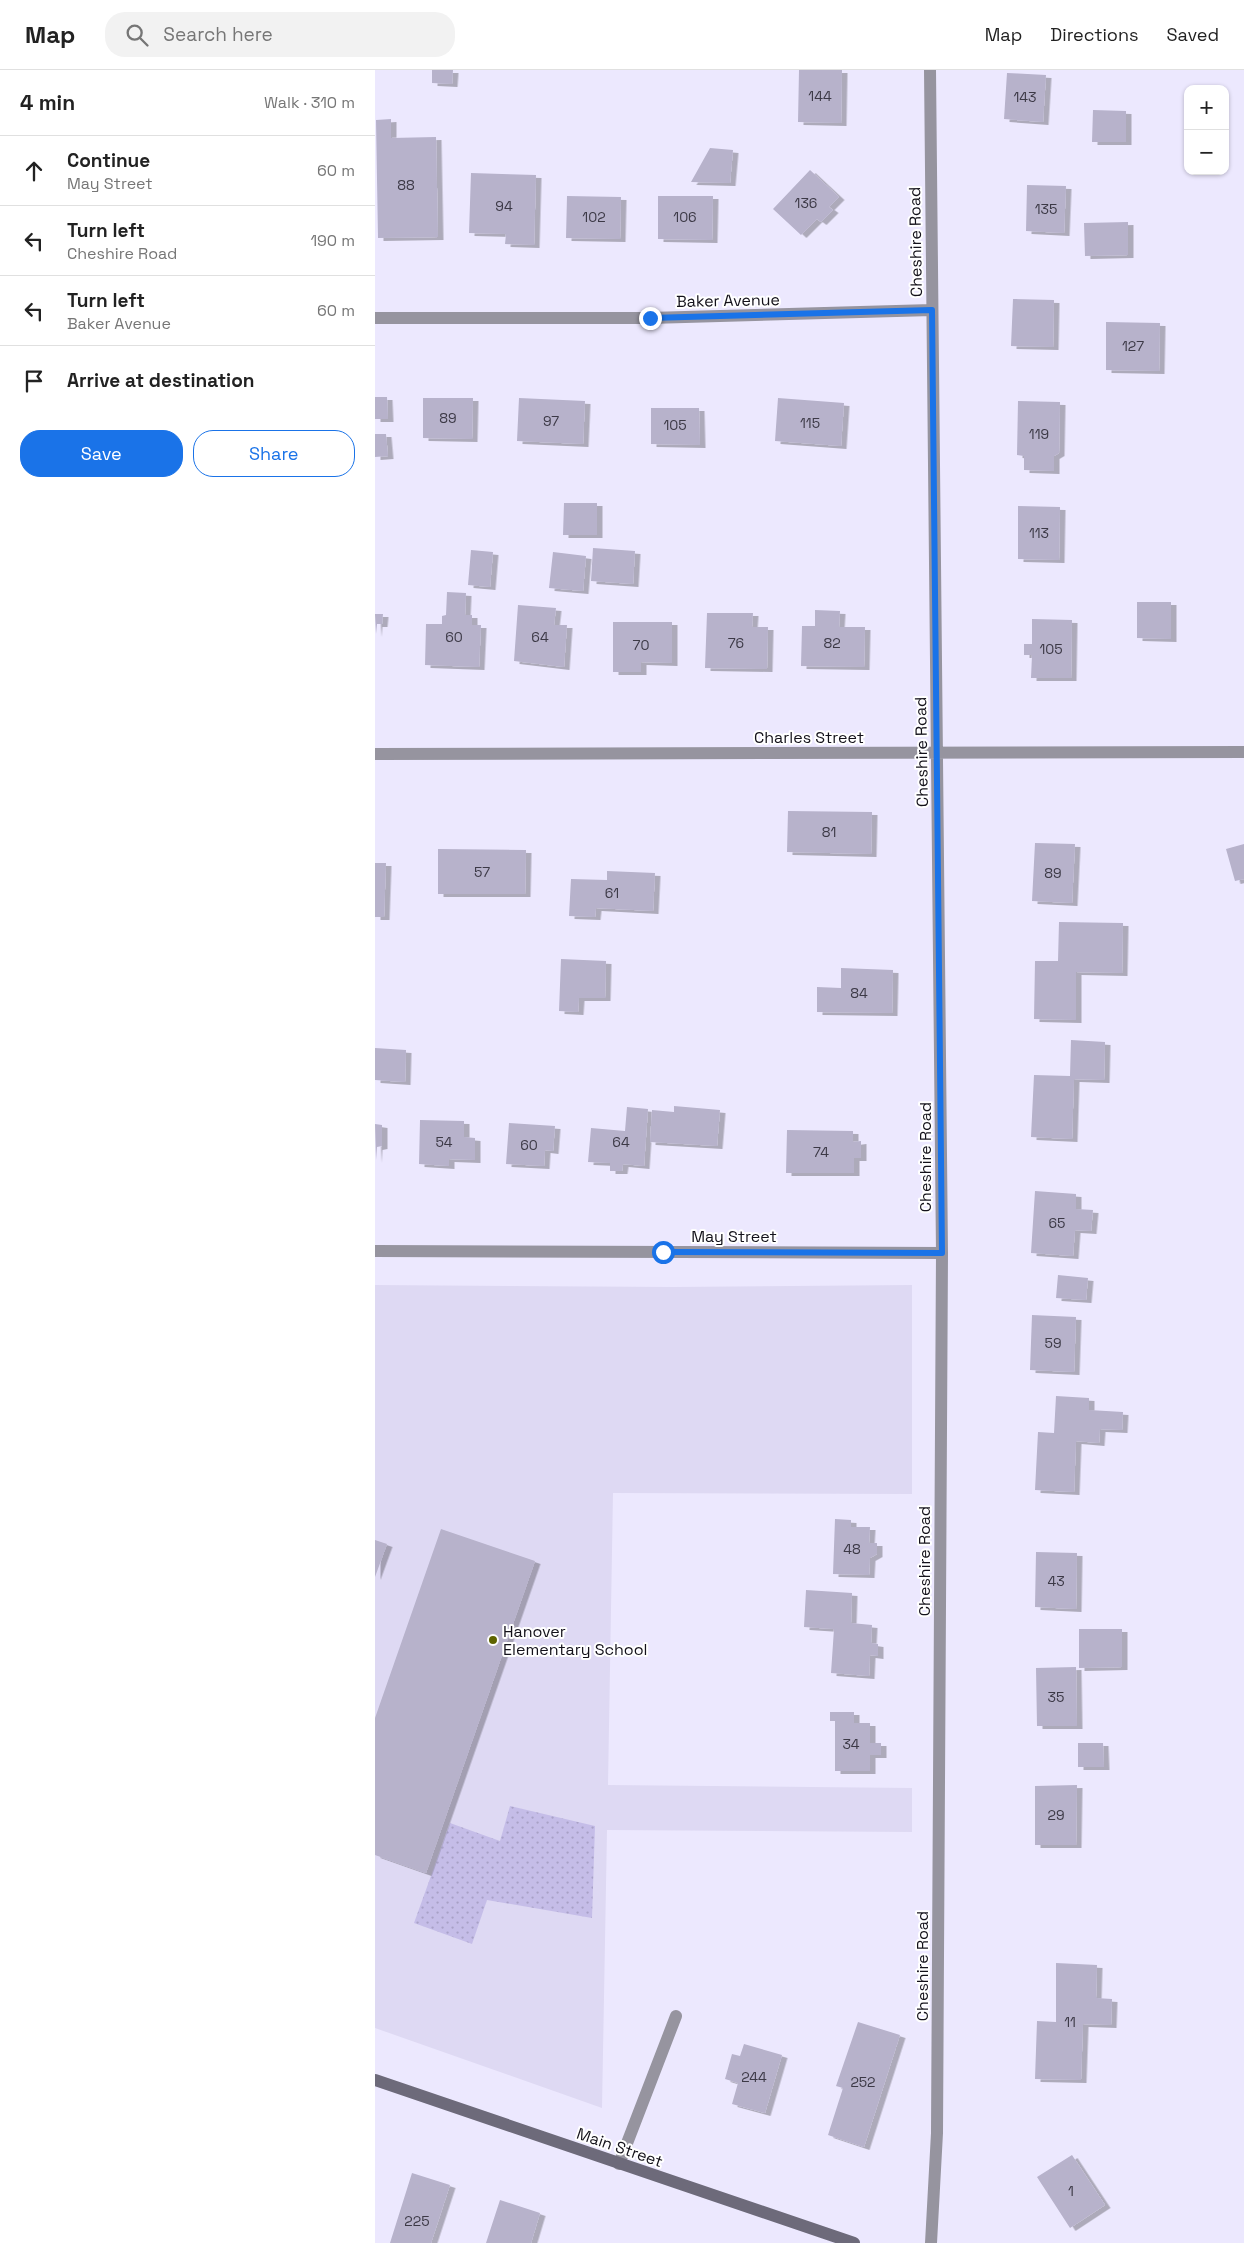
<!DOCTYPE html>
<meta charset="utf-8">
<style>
body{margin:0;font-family:"Space Grotesk",sans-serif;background:#f2f2f2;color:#222}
.controls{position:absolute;right:15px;top:15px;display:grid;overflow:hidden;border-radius:10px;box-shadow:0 1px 4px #0004}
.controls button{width:45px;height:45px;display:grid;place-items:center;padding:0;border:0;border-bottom:1px solid #e0e0e0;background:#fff;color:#222;font:25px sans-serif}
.stop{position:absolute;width:15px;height:15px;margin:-11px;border:4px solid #1a73e8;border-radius:50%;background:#fff}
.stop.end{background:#1a73e8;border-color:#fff;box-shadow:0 1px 5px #0008}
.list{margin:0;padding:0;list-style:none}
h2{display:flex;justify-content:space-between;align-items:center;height:65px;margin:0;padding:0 20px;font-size:21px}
h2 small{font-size:16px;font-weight:400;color:#767676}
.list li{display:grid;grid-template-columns:32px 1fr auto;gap:15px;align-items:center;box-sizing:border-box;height:70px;padding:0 20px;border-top:1px solid #e0e0e0}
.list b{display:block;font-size:19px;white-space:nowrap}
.list p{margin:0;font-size:16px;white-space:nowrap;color:#767676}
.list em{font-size:16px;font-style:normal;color:#767676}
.actions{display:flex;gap:10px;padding:15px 20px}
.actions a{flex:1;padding:11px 0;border:1px solid #1a73e8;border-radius:20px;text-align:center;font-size:18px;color:#1a73e8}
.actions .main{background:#1a73e8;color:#fff}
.icon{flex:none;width:28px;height:28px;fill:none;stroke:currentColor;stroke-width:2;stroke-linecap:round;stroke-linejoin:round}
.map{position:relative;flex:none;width:869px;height:2173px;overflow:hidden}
header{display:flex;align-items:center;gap:30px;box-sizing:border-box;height:70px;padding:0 25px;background:#fff;border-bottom:1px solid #e0e0e0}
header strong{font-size:24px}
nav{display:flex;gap:28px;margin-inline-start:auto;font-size:18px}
.search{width:350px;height:45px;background:#f2f2f2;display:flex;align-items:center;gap:12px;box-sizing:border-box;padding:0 18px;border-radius:20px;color:#767676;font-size:19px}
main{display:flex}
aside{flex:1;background:#fff}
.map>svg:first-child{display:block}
</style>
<header>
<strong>Map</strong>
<div class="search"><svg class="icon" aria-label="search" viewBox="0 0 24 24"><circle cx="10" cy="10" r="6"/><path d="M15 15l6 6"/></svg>Search here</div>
<nav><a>Map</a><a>Directions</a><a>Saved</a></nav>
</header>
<main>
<aside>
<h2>4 min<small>Walk · 310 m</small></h2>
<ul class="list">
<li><svg class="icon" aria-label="ahead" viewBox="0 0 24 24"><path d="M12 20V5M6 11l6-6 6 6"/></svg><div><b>Continue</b><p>May Street</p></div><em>60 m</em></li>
<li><svg class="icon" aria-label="left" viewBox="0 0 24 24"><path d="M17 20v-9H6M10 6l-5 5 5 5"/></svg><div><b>Turn left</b><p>Cheshire Road</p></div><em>190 m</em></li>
<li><svg class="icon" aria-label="left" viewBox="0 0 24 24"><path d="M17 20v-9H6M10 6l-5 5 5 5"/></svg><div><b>Turn left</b><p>Baker Avenue</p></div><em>60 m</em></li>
<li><svg class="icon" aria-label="arrive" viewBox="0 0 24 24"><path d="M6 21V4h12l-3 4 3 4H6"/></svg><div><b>Arrive at destination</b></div></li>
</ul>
<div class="actions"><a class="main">Save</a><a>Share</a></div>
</aside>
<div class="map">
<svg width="869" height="2173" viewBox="0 0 869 2173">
<defs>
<pattern id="grass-dots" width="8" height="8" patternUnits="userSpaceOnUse" patternTransform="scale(1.25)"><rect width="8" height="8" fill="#c5bde8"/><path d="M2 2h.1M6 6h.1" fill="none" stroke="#a8a1c6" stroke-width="1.8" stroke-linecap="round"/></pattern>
<filter id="shadow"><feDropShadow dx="5.5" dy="3" stdDeviation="0" flood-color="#0004"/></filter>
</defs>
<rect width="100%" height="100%" fill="#ece8fe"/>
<path fill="#ded9f3" d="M0 1215 299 1217 537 1215V1424L238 1423 233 1715 537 1718V1762L232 1760 227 2038 0 1958Z"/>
<path fill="url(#grass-dots)" d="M135 1736 220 1756 217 1848 112 1830 97 1874 39 1853 75 1753 125 1771Z"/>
<path fill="#b7b2cb" filter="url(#shadow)" d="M57 0H78L77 14 57 13Z
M424 0H467L466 53 423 52Z
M632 3 671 5 668 52 629 49Z
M718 40 751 41V72H717Z
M16 49V68L61 67 63 167 3 168 1 50Z
M335 78 358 80 355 113 316 112Z
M435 100 464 127 454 137 458 140 446 152 442 149 426 165 398 139Z
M96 103 161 105 159 175 130 174 131 164 94 163Z
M652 115 691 116 689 163 651 161Z
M192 126 246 127 245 169 191 168Z
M283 126H338L337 170 283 169Z
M753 152V185L710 186 709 153Z
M638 229 679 230 678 277 636 276Z
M731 252 785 253 784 301 731 300Z
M0 327H12L13 349H0Z
M48 328H98L97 369 48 368Z
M144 328 210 331 208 374 142 371Z
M403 328 469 333 466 376 400 371Z
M643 331 685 332 684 383 679 386V401L649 400V386L642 385Z
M276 338H324L325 375 276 374Z
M0 364H11L13 386 0 387Z
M189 433H222V465H188Z
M643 436 685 437 684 490 643 489Z
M218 478 260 481 258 514 216 511Z
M96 480 118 482 115 517 93 515Z
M178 482 211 486 208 521 174 518Z
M72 522 91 523 90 545H97V555H106L104 597 50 595 51 554H67V546L71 545Z
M762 532H796V569L762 568Z
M143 535 181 538 179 555H192L189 597 139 591Z
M440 540 465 541 464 557H490L489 597 426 596 427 556H440Z
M332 543H378L377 557H393L392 599 330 598Z
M0 544H8L7 554H2L1 564Z
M657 549 697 550 696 608H656L657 585H649V574H657Z
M238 552H297V593L266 592V602H238Z
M413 741 497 742 496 784 412 782Z
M660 773 700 774 697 833 657 831Z
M869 774V809L860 811 851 779Z
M63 779 151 780 150 824H63Z
M0 793H11L9 847H0Z
M232 801 280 803 278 841 221 838 220 847 194 846 196 809 232 810Z
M684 852 748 853 747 903 701 902V950L659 949 660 891H683Z
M186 889 231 891 230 928H204L203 942 184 941Z
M466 898 518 900 517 943 442 942V917L466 918Z
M696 970 730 972 729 1010 699 1009 697 1069 656 1067 659 1005 695 1006Z
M0 978 31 980 30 1012 0 1010Z
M299 1036 345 1040 342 1076 275 1072 277 1040 299 1042Z
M252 1037 273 1039 269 1096 248 1094 247 1101H235V1093L213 1092 216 1058 250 1061Z
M45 1050 89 1051V1067L100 1068V1090L74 1089V1096L44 1094Z
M134 1053 180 1056 178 1081 170 1080 169 1096 131 1094Z
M0 1054 7 1055V1076L2 1077 1 1090Z
M412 1060 478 1061V1072L486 1071V1088H479V1103H411Z
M660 1121 701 1124V1139L718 1140 716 1161 700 1160 698 1186 656 1183Z
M683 1205 713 1208 711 1230 681 1228Z
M657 1245 701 1247 699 1302 655 1300Z
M681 1326 714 1328V1340L748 1342 747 1360 725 1359 724 1373 701 1371 699 1422 660 1420 663 1362 679 1363Z
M460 1449 476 1450V1457H495L494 1473H502V1484L495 1488 494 1505 458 1504Z
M66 1459 160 1491 51 1803 0 1785V1648Z
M0 1470 12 1474 0 1507Z
M661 1482 702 1483 701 1539 660 1537Z
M431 1520 477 1523 476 1553 497 1555 496 1573 503 1574V1586L495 1585 494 1606 456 1603 459 1559 429 1557Z
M704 1559H747V1597L704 1598Z
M701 1597 702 1656H662L661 1598Z
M455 1642H479V1653H495V1673H506V1685H495V1701H460V1651H455Z
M703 1673H728L729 1697H703Z
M702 1715 701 1775H660V1716Z
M681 1893 722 1895 721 1928 737 1929 736 1955 708 1954 706 2010 660 2009 662 1951 681 1952Z
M483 1952 525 1965 489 2077 453 2065 468 2018 461 2016Z
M369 1974 407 1985 390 2043 357 2034 363 2013 350 2009 357 1984 365 1986Z
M697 2085 730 2135 695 2158 662 2107Z
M37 2103 75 2115 56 2173H15Z
M125 2130 165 2143 156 2173H111Z"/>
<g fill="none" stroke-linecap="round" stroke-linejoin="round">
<path stroke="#96949f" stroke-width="12" d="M244 2094 301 1946"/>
<path stroke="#96949f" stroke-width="12" d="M555 0 567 1183 562 2063 556 2173
M0 248H275L557 240
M0 684 869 682
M0 1181 567 1183"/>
<path stroke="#6d6a7a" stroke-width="12" d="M0 2010 479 2173"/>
</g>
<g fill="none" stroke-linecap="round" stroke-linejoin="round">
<path stroke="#1a73e8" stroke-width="6" d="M275 248 557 240 567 1183 288 1182"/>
</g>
<circle fill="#5e6400" stroke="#fff" stroke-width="2" cx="118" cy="1570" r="5"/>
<g text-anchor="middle" stroke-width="4" stroke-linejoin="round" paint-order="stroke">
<g font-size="14" fill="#3c3946">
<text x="445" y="31">144</text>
<text x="650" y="32">143</text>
<text x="31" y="120">88</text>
<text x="431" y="138">136</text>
<text x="129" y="141">94</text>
<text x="671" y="144">135</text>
<text x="219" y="152">102</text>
<text x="310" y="152">106</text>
<text x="758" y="281">127</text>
<text x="73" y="353">89</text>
<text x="176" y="356">97</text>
<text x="435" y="358">115</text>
<text x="300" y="360">105</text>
<text x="664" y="369">119</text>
<text x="664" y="468">113</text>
<text x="79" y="572">60</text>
<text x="165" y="572">64</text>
<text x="361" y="578">76</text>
<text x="457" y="578">82</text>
<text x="266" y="580">70</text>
<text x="676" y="584">105</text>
<text x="454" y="767">81</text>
<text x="107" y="807">57</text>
<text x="678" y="808">89</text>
<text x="237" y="828">61</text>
<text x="484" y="928">84</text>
<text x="69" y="1077">54</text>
<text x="246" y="1077">64</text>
<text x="154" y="1080">60</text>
<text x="446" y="1087">74</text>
<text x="682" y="1158">65</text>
<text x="678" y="1278">59</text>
<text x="477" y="1484">48</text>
<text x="681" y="1516">43</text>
<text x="681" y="1632">35</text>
<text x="476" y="1679">34</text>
<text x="681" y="1750">29</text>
<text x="695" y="1957">11</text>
<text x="379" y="2012">244</text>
<text x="488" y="2017">252</text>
<text x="696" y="2126">1</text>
<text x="42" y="2156">225</text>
</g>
<g font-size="16" fill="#13111a" stroke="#fff">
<text transform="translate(540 172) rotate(-91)" y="6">Cheshire Road</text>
<text transform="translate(353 230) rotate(-1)" y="6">Baker Avenue</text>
<text x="434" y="673">Charles Street</text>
<text transform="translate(546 682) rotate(-91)" y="6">Cheshire Road</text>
<text transform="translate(550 1087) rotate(-90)" y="6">Cheshire Road</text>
<text x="359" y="1172">May Street</text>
<text transform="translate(549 1491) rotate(-90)" y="6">Cheshire Road</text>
<text transform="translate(547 1896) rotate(-90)" y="6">Cheshire Road</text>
<text transform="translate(245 2077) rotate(19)" y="6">Main Street</text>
</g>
<g font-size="16" fill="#13111a" stroke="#fff" text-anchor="start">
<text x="128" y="1567">Hanover<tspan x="128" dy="18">Elementary School</tspan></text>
</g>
</g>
</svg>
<div class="controls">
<button>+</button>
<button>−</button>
</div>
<div class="stop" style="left:288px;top:1182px"></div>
<div class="stop end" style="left:275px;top:248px"></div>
</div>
</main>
